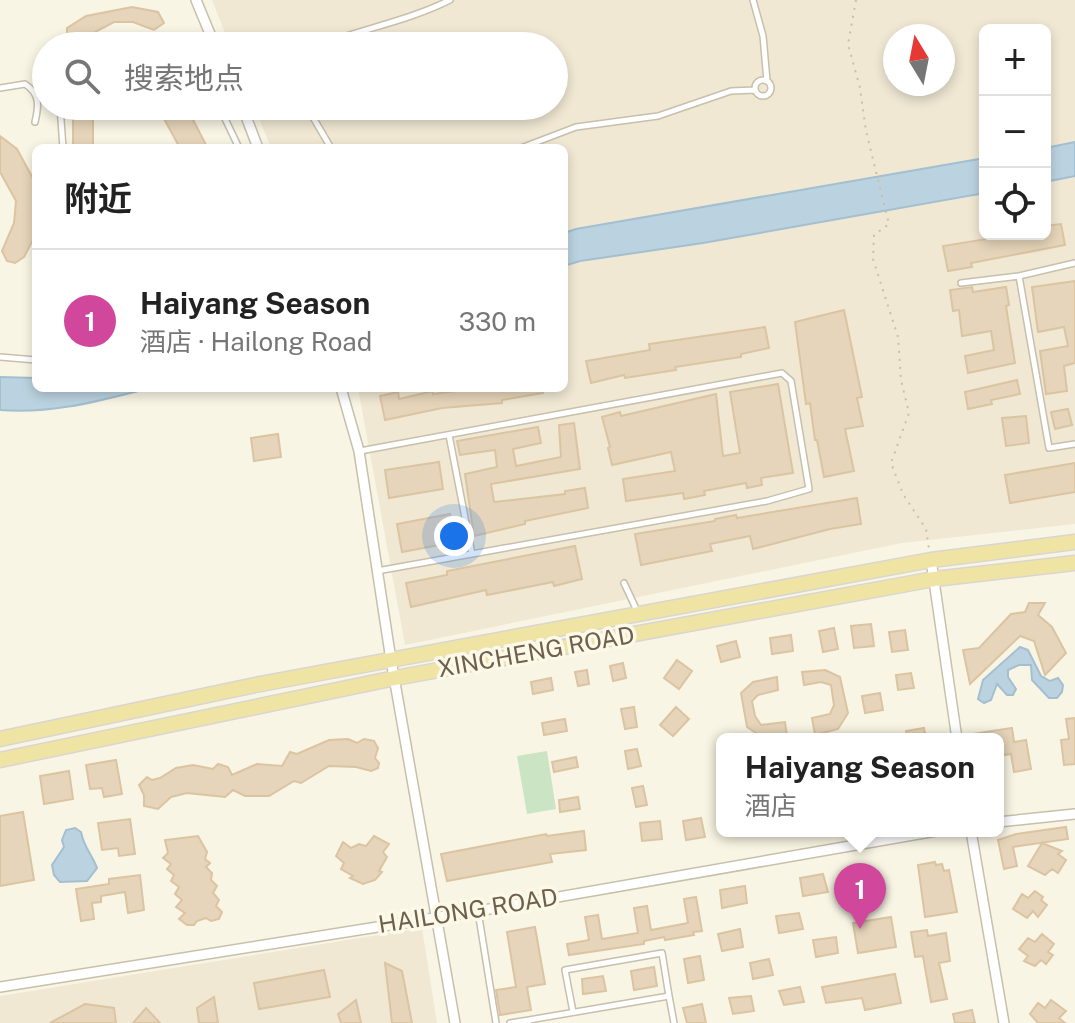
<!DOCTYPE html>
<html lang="zh">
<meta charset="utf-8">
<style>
body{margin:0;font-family:"Public Sans","Noto Sans SC",sans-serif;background:#f2f2f2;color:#222}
.controls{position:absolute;right:24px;top:24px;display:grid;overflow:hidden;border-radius:12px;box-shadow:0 4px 12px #0003}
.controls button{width:72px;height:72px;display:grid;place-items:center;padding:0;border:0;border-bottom:2px solid #e0e0e0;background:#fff;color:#222;font:40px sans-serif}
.compass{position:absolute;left:883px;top:24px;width:72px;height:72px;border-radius:50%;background:#fff;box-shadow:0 4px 12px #0003;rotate:350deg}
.you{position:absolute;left:454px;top:536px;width:28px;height:28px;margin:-20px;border:6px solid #fff;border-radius:50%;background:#1a73e8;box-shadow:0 0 0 12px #1a73e833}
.badge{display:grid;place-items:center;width:52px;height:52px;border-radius:50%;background:#72533a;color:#fff;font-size:26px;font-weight:700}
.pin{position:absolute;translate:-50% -66px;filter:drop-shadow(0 2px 4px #0008)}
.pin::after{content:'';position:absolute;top:42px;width:28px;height:24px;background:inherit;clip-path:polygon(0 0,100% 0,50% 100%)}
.popup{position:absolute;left:716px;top:733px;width:288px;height:104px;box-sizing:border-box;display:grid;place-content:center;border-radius:12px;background:#fff;filter:drop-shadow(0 2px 6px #0005);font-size:26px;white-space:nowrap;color:#767676}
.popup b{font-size:30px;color:#222}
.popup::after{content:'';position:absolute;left:50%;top:100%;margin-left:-16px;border:16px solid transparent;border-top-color:#fff}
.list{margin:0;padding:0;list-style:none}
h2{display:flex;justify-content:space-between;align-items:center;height:104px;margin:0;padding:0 32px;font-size:34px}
h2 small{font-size:26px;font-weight:400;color:#767676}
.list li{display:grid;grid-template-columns:52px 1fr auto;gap:24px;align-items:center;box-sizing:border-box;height:144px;padding:0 32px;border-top:2px solid #e0e0e0}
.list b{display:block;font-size:30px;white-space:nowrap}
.list p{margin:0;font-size:26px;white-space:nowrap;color:#767676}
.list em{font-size:26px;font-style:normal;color:#767676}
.icon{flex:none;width:44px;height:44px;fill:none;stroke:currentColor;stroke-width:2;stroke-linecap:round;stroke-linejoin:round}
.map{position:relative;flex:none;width:1075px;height:1023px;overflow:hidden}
.search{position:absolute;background:#fff;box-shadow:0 4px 12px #0003;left:32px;top:32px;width:536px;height:88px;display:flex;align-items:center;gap:20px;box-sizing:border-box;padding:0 28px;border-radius:44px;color:#767676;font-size:30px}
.panel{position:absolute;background:#fff;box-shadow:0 4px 12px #0003;left:32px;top:144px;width:536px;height:248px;border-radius:12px}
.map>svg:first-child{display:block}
</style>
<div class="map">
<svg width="1075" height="1023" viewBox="0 0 1075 1023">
<rect width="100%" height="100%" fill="#f9f5e4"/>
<path fill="#f0e8d3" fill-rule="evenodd" d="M212 0H1075V524L902 543 405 645 358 388H564V148H271L254 106H554V46H230ZM985 30H1045V234H985ZM895 36H943V84H895Z
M422 928 437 1023H0V996Z"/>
<path fill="#cae4c4" d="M547 751 556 809 527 814 517 756Z"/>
<path fill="#bbd3e0" stroke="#a3bfd0" stroke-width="2" d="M1075 142V176L1045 182V148Z
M985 158V193L703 243 580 261 564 266V233L576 229Z
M0 377 36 378V388H150C98 401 54 414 0 410Z
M1020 647 1028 650 1041 676 1050 681 1058 678 1063 685 1062 692 1057 698H1049L1032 680 1031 665H1019L1008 670V677L1016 689 1013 695H1007L997 684 991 700 984 703 978 699 983 680Z
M75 828 81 832C84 848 92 854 97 868L87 881 60 882 54 875 52 865 64 847 62 840 66 830Z"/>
<path fill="#e6d5ba" stroke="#dbc4a1" stroke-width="2" d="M132 7 158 12 164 23 154 30 133 22H114L95 32 88 43 80 44 72 43 67 35V28L86 16Z
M73 106H93V148H73Z
M157 106H186L206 145 202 148H180Z
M0 136 17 149 36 184 35 236 24 257 15 263 7 261 2 251 14 223 16 201 0 172Z
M1061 224 1065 245 971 263 972 267 948 271 943 246 1018 234H1045V226Z
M1075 281V363L1064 366 1067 391 1046 394 1040 351 1068 346 1064 327 1038 332 1032 287Z
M972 287 973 292 1006 287 1009 305 1006 306 1015 363 968 373 965 356 994 350 991 331 962 336 959 310 953 311 950 290Z
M844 310 862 397 857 398 863 426 845 429 854 471 824 477 817 440H815L810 403 806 404 795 322Z
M765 327 769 348 741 354V357L675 367 676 370 625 378 624 375 591 383 586 361 650 350 649 344Z
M1017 380 1020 394 991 400 992 404 968 409 965 392Z
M778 384 793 473 761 478 762 485 747 488 746 483 704 491 705 495 684 499 683 493 626 501 623 479 675 471 671 452 612 465 608 448 610 447 602 417 620 412 621 416 716 394 723 456 740 453 730 392Z
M478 388H542L543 393 502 400V403L442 408 385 420 380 396 398 392 399 399 433 391V394Z
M1068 409 1072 425 1055 429 1051 412Z
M1026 416 1029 443 1006 446 1002 418Z
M574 423 580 469 491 484 494 502 565 494V491L585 488 588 508 525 521V524L474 536 465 474 497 467 495 450 460 455 457 441 538 427 541 443 513 449 516 466 561 457 559 425Z
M278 434 281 457 254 461 251 438Z
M439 462 443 489 389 498 385 470Z
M1075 463V492L1010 503 1005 475Z
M857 498 861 524 830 529 753 549 750 536 710 544 712 551 641 565 635 534 715 521V519L736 515 737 518Z
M450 514 455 542 402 552 397 524Z
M575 546 582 579 554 586 553 582 487 595 486 590 411 607 406 583 447 575V571Z
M1029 603H1045L1038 615 1052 627 1066 653 1045 675 1034 641 1020 636 970 684 963 650 979 648 1011 614 1025 612Z
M871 624 874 646 854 648 851 626Z
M834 628 838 649 823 652 819 631Z
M905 630 908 650 892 652 889 632Z
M791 635 793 651 772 654 770 638Z
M736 641 740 657 721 662 717 646Z
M677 660 692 671 679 689 664 678Z
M623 663 626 678 613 681 610 666Z
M587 670 589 684 578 686 575 672Z
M825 670 840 677 848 713 838 729 815 735 812 718 830 714 834 705 831 685 821 682 804 685 802 672Z
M911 673 914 688 898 690 896 675Z
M777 677 778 690 758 695 752 701 755 716 761 725 785 722 787 736 765 739 747 727 741 693 753 682Z
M551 678 553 690 533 694 531 682Z
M880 693 883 710 865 713 862 696Z
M634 707 637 727 625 729 621 709Z
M676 707 689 719 673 736 660 725Z
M1075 718V764L1064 765 1061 740 1069 739 1066 719Z
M565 719 567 731 544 735 542 723Z
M924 728 926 739H907L906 731Z
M1012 728 1014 742 1026 740 1031 769 1014 772 1011 754 998 756V739H972V734Z
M348 739 357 743 364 739 374 741 378 748 375 758 379 763 378 768 371 771 356 767 329 766 301 783 294 781 269 796H245L233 790 225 797 187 793 171 797 158 809 144 806V795L139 785 147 777 152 780 160 778 176 768 193 765 213 769 218 764 228 767 232 775 257 764 282 766 290 752 297 754 329 740Z
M637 749 641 766 628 769 625 751Z
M576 757 578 767 554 772 552 762Z
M116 760 122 794 104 797 102 788 90 789 86 765Z
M69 771 73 799 44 804 40 776Z
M643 786 647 805 636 807 632 788Z
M578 797 580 809 560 812 559 800Z
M23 812 34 880 0 886V816Z
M701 818 705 837 686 840 683 821Z
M130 819 135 854 119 856 118 848 102 850 98 823Z
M660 821 662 839 642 841 640 823Z
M1066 827 1068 839 1013 847 1017 866 1004 869 998 840 1016 834Z
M584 831 586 850 550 854 552 862 447 881 441 854 546 834 547 836Z
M198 836 207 852 205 859 210 863 206 867 212 873 211 880 217 886 213 893 219 900 216 906 222 912 219 919 211 921 206 918 197 921 194 925H187L179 919 185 913 176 907 182 900 175 894 179 887 171 881 174 875 167 869 171 864 163 858 168 853 165 840Z
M374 836 389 844 383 852 387 857 379 871 382 872 375 880 363 884 350 878 353 876 341 869 344 863 336 856 343 842 351 848 359 844 366 846Z
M1042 843 1062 851 1058 854 1066 860 1058 873 1052 869 1045 875 1028 866Z
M935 862 936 865 942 864 944 871 949 870 957 912 925 917 918 865Z
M865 870 870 900 854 903 849 873Z
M823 874 828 892 803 896 800 878Z
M140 875 144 910 128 913 125 892 101 896V902L92 903 94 919 81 921 76 889 109 884V879Z
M745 886 747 903 722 908 720 890Z
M1035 891 1043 897 1041 900 1047 905 1038 917 1033 911 1027 918 1013 909 1022 894 1028 898Z
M696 897 702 931 693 932 694 935 665 940 664 937 644 941V944L569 955 567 944 589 940 585 917 598 915 602 939 638 933 634 908 647 906 651 930 688 923 684 899Z
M799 913 803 929 779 933 776 916Z
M891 917 896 947 858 953 853 923Z
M535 927 545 984 527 987 531 1010 500 1015 496 990 516 987 507 932Z
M740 929 743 947 722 951 718 934Z
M927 930 928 936 946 933 950 961 939 963 947 999 931 1002 923 956 915 957 911 932Z
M1042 934 1054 944 1048 952 1053 955 1046 964 1041 960 1035 966 1024 961 1028 956 1019 949 1028 938 1035 942Z
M836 937 838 953 816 957 813 940Z
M700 956 704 980 688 983 684 959Z
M769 959 773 975 753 979 750 963Z
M385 963 402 971 412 1023H392Z
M654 967 657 986 634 990 631 971Z
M324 970 330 997 259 1009 254 983Z
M895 974 901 1003 865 1010 862 998 826 1003 822 987Z
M603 976 606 991 583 994 582 979Z
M800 987 804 1002 784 1005 779 991Z
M751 996 754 1011 733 1014 729 998Z
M214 997 218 1023H199L197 1008Z
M356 1000 361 1023H341L338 1014Z
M1051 1000 1066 1011 1059 1018 1065 1023H1038L1030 1014 1038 1003 1045 1008Z
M85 1004 114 1008 116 1023H50Z
M702 1004 706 1023H687L683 1008Z
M146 1008 160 1023H133Z
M972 1010 975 1023H955L953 1014Z"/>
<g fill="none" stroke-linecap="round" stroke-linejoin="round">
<defs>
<path id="service" d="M753 0 763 36 767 81
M317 46C361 29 408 21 450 0
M755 88a8 8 0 1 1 16 0a8 8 0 1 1-16 0Z
M0 88 25 84C40 94 39 105 35 122
M60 106 63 148
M219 106 239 148
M310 106 311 114 331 148
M521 148 576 127 658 116 731 91 755 90
M1075 263 1019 276 1049 448 1075 444
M961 283 1019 276
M0 357 36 360
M449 435 472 554
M360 451 782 373 791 381 809 489 767 501 377 571
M624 583 638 613
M478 911 496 1023
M573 1012 565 970 662 953 669 996
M510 1023 529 1020
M529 1023V1020L669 996 674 1023"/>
<path id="minor" d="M196 0 215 46
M242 106 258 148
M341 388 359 451 391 660 455 1023
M931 560 957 739
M998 822 1075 814
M971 831 1004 1023
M0 987 478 911 936 831"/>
<path id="primary" d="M0 739 255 685 931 560 1075 542
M0 760 395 678 934 579 1075 563"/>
</defs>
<use href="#service" stroke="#c8bfac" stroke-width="8"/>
<use href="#minor" stroke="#c8bfac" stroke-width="12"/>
<use href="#primary" stroke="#d9d6d1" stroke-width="17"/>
<path stroke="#cfbea3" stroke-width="2" stroke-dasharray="2 6" stroke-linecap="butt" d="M856 0 848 44 860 88 866 131 889 224 874 235 873 259 898 337 901 380 909 413 891 463 903 494 926 529 929 549"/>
<use href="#service" stroke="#fff" stroke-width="5"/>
<use href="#minor" stroke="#fff" stroke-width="9"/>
<use href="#primary" stroke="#f0e4a4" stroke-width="14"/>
</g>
<g text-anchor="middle" stroke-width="7" stroke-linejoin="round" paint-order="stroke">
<g font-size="24" fill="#6e604d" stroke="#fcf9e9">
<text transform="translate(536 652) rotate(-10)" y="8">XINCHENG ROAD</text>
<text transform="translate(468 911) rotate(-9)" y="8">HAILONG ROAD</text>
</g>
</g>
</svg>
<div class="controls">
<button>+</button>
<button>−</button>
<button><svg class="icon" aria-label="locate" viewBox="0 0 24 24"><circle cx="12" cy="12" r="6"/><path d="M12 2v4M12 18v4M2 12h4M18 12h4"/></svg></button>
</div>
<svg class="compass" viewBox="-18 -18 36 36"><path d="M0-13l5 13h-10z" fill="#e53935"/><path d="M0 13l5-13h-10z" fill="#767676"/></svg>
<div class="you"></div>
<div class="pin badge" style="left:860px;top:929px;background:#d1479c">1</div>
<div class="popup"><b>Haiyang Season</b>酒店</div>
<div class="search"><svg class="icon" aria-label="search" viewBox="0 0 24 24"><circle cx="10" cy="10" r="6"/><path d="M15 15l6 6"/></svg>搜索地点</div>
<section class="panel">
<h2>附近<small></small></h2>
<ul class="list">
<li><span class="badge" style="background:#d1479c">1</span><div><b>Haiyang Season</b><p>酒店 · Hailong Road</p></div><em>330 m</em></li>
</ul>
</section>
</div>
